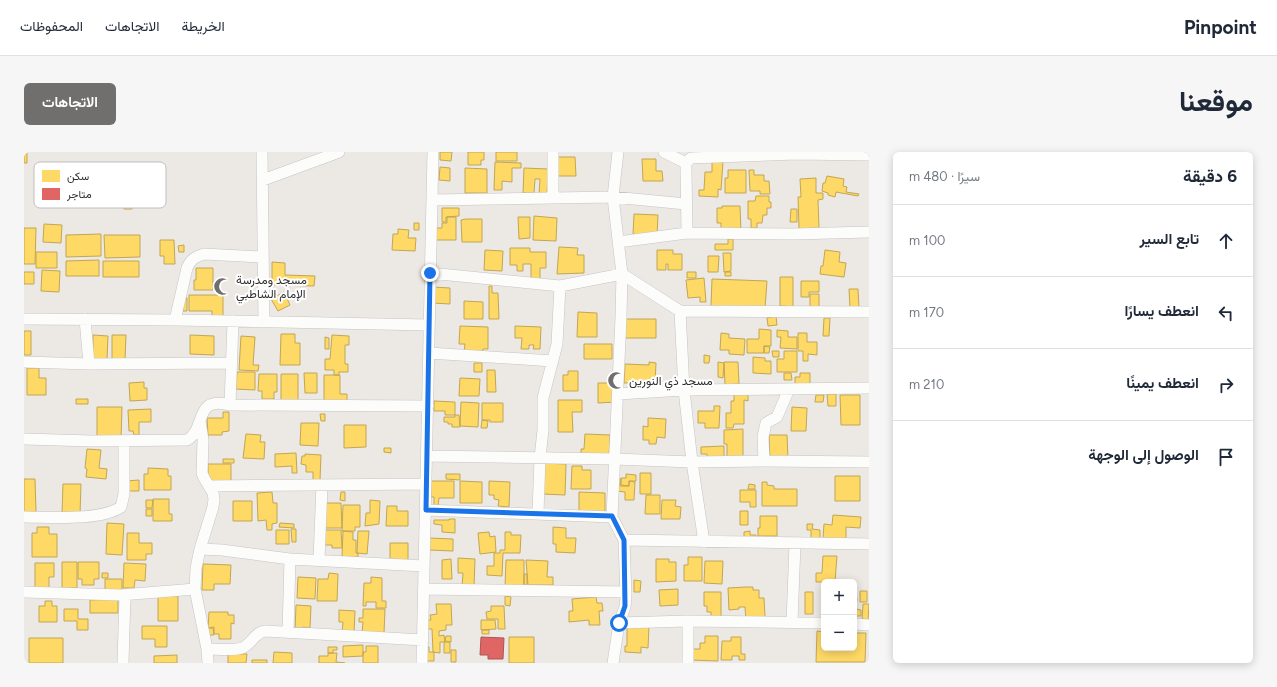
<!DOCTYPE html>
<html lang="ar">
<meta charset="utf-8">
<style>
body{margin:0;font-family:Figtree,Vazirmatn,sans-serif;background:#f6f6f7;color:#1f2937;direction:rtl}
.controls{position:absolute;right:12px;bottom:12px;display:grid;overflow:hidden;border-radius:6px;box-shadow:0 2px 10px #0003}
.controls button{width:36px;height:36px;display:grid;place-items:center;padding:0;border:0;border-bottom:1px solid #e0e1e3;background:#fff;color:#1f2937;font:20px sans-serif}
.stop{position:absolute;width:12px;height:12px;margin:-9px;border:3px solid #1a73e8;border-radius:50%;background:#fff}
.stop.end{background:#1a73e8;border-color:#fff;box-shadow:0 1px 4px #0008}
.list{margin:0;padding:0;list-style:none}
h2{display:flex;justify-content:space-between;align-items:center;height:52px;margin:0;padding:0 16px;font-size:17px}
h2 small{font-size:13px;font-weight:400;color:#747a83}
.list li{display:grid;grid-template-columns:26px 1fr auto;gap:12px;align-items:center;box-sizing:border-box;height:72px;padding:0 16px;border-top:1px solid #e0e1e3}
.list b{display:block;font-size:15px;white-space:nowrap}
.list em{font-size:13px;font-style:normal;color:#747a83}
.icon{flex:none;width:22px;height:22px;fill:none;stroke:currentColor;stroke-width:2;stroke-linecap:round;stroke-linejoin:round}
.map{position:relative;flex:none;width:845px;height:511px;overflow:hidden;direction:ltr;border-radius:6px}
header{display:flex;align-items:center;gap:24px;box-sizing:border-box;height:56px;padding:0 20px;background:#fff;border-bottom:1px solid #e0e1e3}
header strong{font-size:19px}
nav{display:flex;gap:22px;margin-inline-start:auto;font-size:14px}
.intro{display:flex;align-items:center;justify-content:space-between;box-sizing:border-box;height:96px;padding:0 24px}
h1{margin:0;font-size:28px}
.button{padding:10px 18px;border-radius:6px;background:#706f6e;color:#fff;font-size:14px;font-weight:700}
main{display:flex;gap:24px;padding:0 24px}
aside{flex:1;background:#fff;border-radius:6px;box-shadow:0 2px 10px #0003}
.map>svg:first-child{display:block}
</style>
<header>
<strong>Pinpoint</strong>
<nav><a>الخريطة</a><a>الاتجاهات</a><a>المحفوظات</a></nav>
</header>
<div class="intro"><h1>موقعنا</h1><a class="button">الاتجاهات</a></div>
<main>
<aside>
<h2>6 دقيقة<small>سيرًا · 480 m</small></h2>
<ul class="list">
<li><svg class="icon" aria-label="ahead" viewBox="0 0 24 24"><path d="M12 20V5M6 11l6-6 6 6"/></svg><div><b>تابع السير</b></div><em>100 m</em></li>
<li><svg class="icon" aria-label="left" viewBox="0 0 24 24"><path d="M17 20v-9H6M10 6l-5 5 5 5"/></svg><div><b>انعطف يسارًا</b></div><em>170 m</em></li>
<li><svg class="icon" aria-label="right" viewBox="0 0 24 24"><path d="M7 20v-9h11M14 6l5 5-5 5"/></svg><div><b>انعطف يمينًا</b></div><em>210 m</em></li>
<li><svg class="icon" aria-label="arrive" viewBox="0 0 24 24"><path d="M6 21V4h12l-3 4 3 4H6"/></svg><div><b>الوصول إلى الوجهة</b></div></li>
</ul>
</aside>
<div class="map">
<svg width="845" height="511" viewBox="0 0 845 511">
<rect width="100%" height="100%" fill="#ece8e4"/>
<path fill="#ffd966" stroke="#c0a655" d="M0 0H3V11H0Z
M416 0H428L427 9 416 8Z
M444 0H460V8H457V13H444Z
M472 0H493V9H472Z
M534 5H551L552 24H534Z
M618 7H632V19H638L639 29H619Z
M471 10 497 11V16H488V30L478 29V38H470Z
M688 10H699L697 38 694 37V45L675 44V38H680L681 20H688Z
M416 15 426 16V29L415 28Z
M441 16 463 17V41H441Z
M500 16 524 17 523 43H515L516 27H511L510 41H499Z
M704 18H722V41H701V26H704Z
M725 18H730V23H740V29H745L746 42H736V39H726Z
M803 24 820 27 819 34 823 35 822 40 835 42 834 44 812 40 811 45 804 43V41L798 39 799 31H801Z
M792 26V41H799V47L794 48 795 76 775 77 774 45H777L776 27Z
M100 38 124 39V53L108 52V57H100Z
M732 44H745V50H747V56H743V63H739L738 71H733V76H727V67H724V49H731Z
M698 54H716L717 79H697V71H693V56H698Z
M418 56H435V64L422 65V70H418Z
M767 57H773V70H766Z
M610 62 634 63 633 84 609 83Z
M510 64 533 66 532 89 509 88Z
M423 65H432V88H409V76H418V71H423Z
M494 65H506V86L495 87Z
M442 67H458V90H438L437 68Z
M390 71H395V78H390Z
M20 72 38 73 37 91 19 90Z
M0 76H12L11 112H0Z
M374 77 385 78 384 86H392L391 99 368 98 369 82H374Z
M77 82V104L42 105V83Z
M80 83H116V105L81 106Z
M704 87H709V98H691V92H704Z
M136 88H150L151 112H140V104H136Z
M160 93V100H155L154 94Z
M535 95 554 96 553 103H560V121L533 122Z
M486 96H506V100H522V116H516V128H507V112H499V119H493V113H486Z
M461 98 479 99 478 119 460 118Z
M633 98H649V102H658V118H644V112H642V118H633Z
M801 98 816 100 815 110 822 111 820 125 796 122 797 114H799Z
M12 100H33V116H12Z
M699 101H707V119L700 120Z
M684 104H695L694 120H684Z
M75 108V124H42V109Z
M79 109H115V125H79Z
M248 110 261 111V123L291 124 290 134 248 133Z
M172 116H189V138H170V128H172Z
M18 118 36 119 35 140 17 139Z
M0 120H10V132H0Z
M663 120H672V126H663Z
M701 120H707V124H701Z
M756 125H769V159H761V154H756Z
M680 126 682 150H676V145L664 146 662 128Z
M688 127 743 129 741 156 687 154Z
M777 129H795V140H785V145H777Z
M465 134H468V141H474L475 167H465Z
M409 135 426 136V152L408 151Z
M825 137H834L835 156H826Z
M260 140 266 153 254 159 247 147Z
M786 142H795V158H786Z
M165 143H199V165H188V159H165Z
M159 146H163V159H159Z
M440 149 459 150V167H440Z
M554 160 573 161V185H553Z
M752 164 753 173 744 174 743 166Z
M800 166H806L805 184H799Z
M602 167H632V186H601Z
M436 174 464 175V197H459L458 201H440L441 192H435Z
M491 174 517 175 516 197H509L510 193H505V197H497L498 186H491Z
M735 177 747 178V194H740V201H723V187H735Z
M753 178 764 179V185H773V197L756 196 757 185H753Z
M0 179H7V203H0Z
M697 181 705 182V186L721 187 720 203 705 202V198H696Z
M774 181H783V190H793V203L784 202V209H779V199H774Z
M257 182H271V191H276V213H256Z
M69 183 84 184 83 208H69Z
M88 183H102L101 208H88Z
M166 183 190 184V203L166 202Z
M308 183 325 184V193H321V212H324V220H315V223H310V218H301V207H306Z
M217 184 231 185 229 213H235L234 219 215 218Z
M301 185 305 186V197H301Z
M560 192H588V207H560Z
M740 194 746 195 745 201H740Z
M748 199H755V205H749Z
M760 199H773V220H753V207H760Z
M680 203 686 204 685 211H680Z
M729 205 741 206V209H747V222L729 221Z
M625 210 632 211 631 232 618 231V236H610V231H600L601 212 625 213Z
M694 210 700 211 699 226 694 225Z
M700 210H714L715 232 701 233Z
M450 211H458V220H450Z
M3 216H15V226H22V243H3Z
M463 218H471L472 240H463Z
M544 219H554V239H539V223H544Z
M213 220H231V238L212 237Z
M280 221H293V241H281Z
M760 221H767L768 228H760Z
M776 221H786V237H771V225H776Z
M235 222H253V240H250V247H238V239H234Z
M257 222H274V252H257Z
M300 223H316V242H323V249H300Z
M436 226 456 227 455 244H435Z
M120 230V236H123V248L106 249 105 231Z
M574 231H593V250L574 251Z
M710 242H724V249L720 248V272H710L709 276H702V261H707V249H710Z
M803 242H812V254H804Z
M792 243H800L799 250H791Z
M816 243H836V273H817Z
M52 247H64V252H52Z
M534 248H558V260H548L549 280H534Z
M410 249 431 250V263H421V259H410Z
M437 250 455 251 454 275 436 274Z
M458 251H479V270H466V268H458Z
M690 254H696L695 276H681V271H674V259H690Z
M73 255H98L97 287 73 286Z
M768 255 783 256 782 279H767Z
M127 257V270H115V283H110L109 279H105L104 258Z
M199 260H205V279L198 280V283H184L183 266H199Z
M296 262H301V269H297Z
M431 263H435L436 275H428V272H424V270H420V265H431Z
M624 266 642 267 641 286 633 285 632 292H625V288H619V274L624 275Z
M458 268 464 269 463 276H457Z
M277 271H295L294 294 276 293Z
M320 273H342V295L320 296Z
M719 277V306H703V292H700V278Z
M222 282 237 283 236 290H241L240 307 219 306Z
M561 282 586 283 585 306 557 305V297H560Z
M745 283H763L764 308H746Z
M700 294V307H683V302H677V295Z
M360 296H367V301L360 300Z
M63 297 77 298 75 316 83 317 82 327 62 325 63 317 61 316Z
M272 301 273 321H268V314L251 315V302Z
M281 302 297 303 296 328H289V320H282V313L277 312 278 304H281Z
M199 307H210V311H199Z
M519 311 542 312 541 343 518 342Z
M184 312H207V330H184Z
M548 314H558V318H567V337H547Z
M124 316 144 317V324H147V338H120V322H124Z
M616 321H627V342H616Z
M422 322H436V328L422 327Z
M602 322 612 323V329H605V334L597 333V326H602Z
M811 324H836V349H811Z
M0 327H11L12 360H0Z
M593 327H597L596 334H605V329L611 330 610 348H601V340L592 339Z
M115 328V339H102V329Z
M407 329H430V346H415L414 354H410V345H407Z
M436 329 458 330V351H436Z
M465 329 486 330 485 355 474 354 475 348 470 347V343H465Z
M738 330H743V333L750 334V337H773V354H738Z
M39 332H57L56 362H38Z
M725 332 731 333V337H724Z
M716 338H732V355H726V350H716Z
M248 340 249 351H253V371L248 372V378H243L242 368 234 369 233 341Z
M317 340H321V349L316 348Z
M555 340 581 341V361L555 362Z
M622 343H636V362H621Z
M129 347H145V362H148V369H129Z
M122 348H129L128 356H122Z
M346 348 356 349 355 372 341 374 342 361H346Z
M638 348H652L651 354 657 355 656 367H637Z
M209 349H228V369H209Z
M299 351H317L318 376H299Z
M319 353H336V375H331V379H318Z
M363 354H373V359H384V374H362Z
M122 357H128V364H122Z
M716 359H724V373H716Z
M809 363 837 365 836 376 822 375V387L799 386 800 372 808 373Z
M736 364H753V384H734V376H736Z
M425 367H431V381L418 380V373L410 372V368H425Z
M83 371 100 372 98 403 82 402Z
M256 371 270 372V376L255 375Z
M783 372H789L788 377 796 378V388H787V378H783Z
M13 375H25V382H33V405H8V381H13Z
M529 375 542 376V386H552L551 401 532 400V392H529Z
M267 377H272V390H268Z
M252 378H265V392H252Z
M297 378H317L318 396H308V393H297Z
M319 379 329 380V388H332V401H334V405H318Z
M334 379H345L343 402 333 401Z
M726 379V383H732V386L720 387V380Z
M465 380 466 385 471 384 472 400 456 402 454 381Z
M481 380H487V383H497L496 401H479L478 424 463 423V414H470V401H476V398H481Z
M103 381H115V391H128V402H122V408H103Z
M405 386 429 387V399L405 398Z
M366 391H384V411H366Z
M799 404H813L811 430H792V421H798Z
M664 405H678V429H660V413H664Z
M434 406 451 407 450 436 438 435 439 421H434Z
M427 407 428 427H418V408Z
M632 407H645V410H652V429L632 430Z
M482 408H500V434L481 435Z
M502 408 524 409 523 425H529V433H504Z
M681 409H699L698 432 680 431Z
M38 410H53V436H38Z
M54 410H75V427H70V433H58V427H54Z
M11 411H30V425H25V436H11Z
M100 411 122 412 121 429 111 428 110 436H99Z
M179 412 207 413 206 432H190V438H178Z
M78 421H84V426H78Z
M305 421 314 422 313 449H293L294 427H304Z
M500 422H503V433H500Z
M274 425 292 426 291 447 273 446Z
M347 425 358 426V449H362V456H352V450H342V454H339L340 431H347Z
M81 427H98V438L81 439Z
M610 428 617 429 616 440H610Z
M722 435H729V438H735V446H740L741 465 722 469 721 455H715V457L705 458 704 436Z
M654 437V453L636 454 635 438Z
M836 439H843V450H836Z
M680 440H697V466H687V460H683V454H680Z
M781 440H789V462H781Z
M134 444H154V469H134Z
M481 444 487 445 486 454 481 453Z
M572 445 573 451H578L579 459H575L576 473H565V468L545 470V459H549L548 447Z
M830 446H833L832 457 837 458V464H830Z
M94 447V461H66V448Z
M21 449H28V454H33V470H15V454H21Z
M412 452H427L428 473H422V478L415 479V484L420 483 421 490H416V501L409 500 408 477H400L401 468H407L406 463 413 462Z
M839 452H845L844 468 838 467Z
M272 453 287 454 286 476 279 475V480H271Z
M467 454H480L481 477H474V467H463L462 460 467 459Z
M40 457H54V467H64V478H53V469H40Z
M339 457H361L360 481H338L339 470H335V466H339Z
M315 458 331 459 330 482 318 481 319 470H315Z
M185 460H204V463H210V472L207 471V487H195V482H190V475L184 476Z
M457 468H471L472 477 457 478Z
M118 474H143V495H131V487H118Z
M603 474H625L624 496 617 495V501L601 500V494H603Z
M184 476H189L190 483H184Z
M458 478H465V482H458Z
M793 479 800 480V496H830V481H842L841 510H792Z
M422 484H427V490L421 489Z
M681 484H694V509L666 508V497H676V491H681Z
M485 485H510V511H485Z
M707 485H717V502H721V508H715V504H708V508H697L698 489H707Z
M5 486H39V511H5Z
M420 490H426V501H420Z
M339 493V504L319 505V494Z
M342 494H354V511H339V500H342Z
M304 495H313V498H309V501H304Z
M401 495H405V500H410V509H401Z
M427 498H432V510H427Z
M250 500 268 501V511H249Z
M304 501H313L312 510 321 511H295V504H304Z
M204 502H223L222 511H204Z
M153 503V511H130V504Z
M228 508H243V511H228Z"/>
<path fill="#e06666" stroke="#ab5555" d="M457 485 480 486 479 507H464V503H456Z"/>
<g fill="none" stroke-linecap="round" stroke-linejoin="round">
<defs>
<path id="minor" d="M238 0 240 170
M640 0 662 11
M239 28 315 0
M529 45V0
M408 48 589 45 662 52
M663 81 662 17V11L667 6 772 2 845 3
M594 90 663 81 770 82 845 80
M406 121 536 134 598 122 656 159 845 160
M656 159 660 238 668 310 680 390
M0 167 151 168 405 173
M61 167 65 212
M151 168 163 116C167 107 171 105 180 102L239 105
M405 201 529 209
M0 210 65 212 207 211
M594 242 660 238 845 236
M206 253 209 169
M176 269 179 288 178 321 180 326 189 341 190 347 189 355 176 397 172 416 171 437 183 497 184 511
M0 287 68 289 163 288C183 277 169 243 206 253L404 254
M402 304 591 307 668 310 740 309 845 310
M740 309 739 285 742 271 753 265 765 237
M185 334 402 332
M402 358 588 365
M514 361 516 306 519 278V246L533 192 536 134
M0 365C26 365 77 369 97 355L100 342V289
M600 388 845 392
M176 397 198 398 266 407 400 414
M295 408 298 333
M400 437 602 440
M0 440 97 443 171 437
M768 470 771 392
M595 471 664 469 800 471
M830 472 845 473
M264 480 266 407
M183 497C192 497 210 499 218 496 227 493 231 480 241 479L399 488
M99 511 101 443
M398 511 409 0
M589 511 595 471 601 455 602 445 600 388 588 365 597 165 598 122 589 45 594 0
M664 511V469"/>
</defs>
<use href="#minor" stroke="#c5c4c5" stroke-width="12"/>
<use href="#minor" stroke="#fcfcfb" stroke-width="11"/>
</g>
<g fill="none" stroke-linecap="round" stroke-linejoin="round">
<path stroke="#1a73e8" stroke-width="5" d="M406 121 402 358 588 364 600 388 601 454 595 471"/>
</g>
<defs>
<symbol id="mosque-bare" viewBox="-9 -9 18 18"><path d="M3.5-4.9A6 6 0 1 0 3.5 4.9A5 5 0 1 1 3.5-4.9Z" fill="#706f6e" stroke="#fff" stroke-width="2.5" paint-order="stroke"/></symbol>
</defs>
<g fill-rule="evenodd">
<use href="#mosque-bare" x="186" y="122" width="25" height="25"/>
<use href="#mosque-bare" x="580" y="216" width="25" height="25"/>
</g>
<g text-anchor="middle" stroke-width="4" stroke-linejoin="round" paint-order="stroke">
<g font-size="12" fill="#2e2e2e" stroke="#fff" text-anchor="start">
<text x="212" y="132">مسجد ومدرسة<tspan x="212" dy="14">الإمام الشاطبي</tspan></text>
<text x="605" y="233">مسجد ذي النورين</text>
</g>
</g>
<rect x="10" y="10" width="132" height="46" rx="6" fill="#fff" stroke="#c0c0c0" stroke-width="1"/>
<rect x="18" y="18" width="18" height="12" fill="#ffd966"/>
<rect x="18" y="36" width="18" height="12" fill="#e06666"/>
<g font-size="11" fill="#2e2e2e">
<text x="43" y="28">سكن</text>
<text x="43" y="46">متاجر</text>
</g>
</svg>
<div class="controls">
<button>+</button>
<button>−</button>
</div>
<div class="stop" style="left:595px;top:471px"></div>
<div class="stop end" style="left:406px;top:121px"></div>
</div>
</main>
